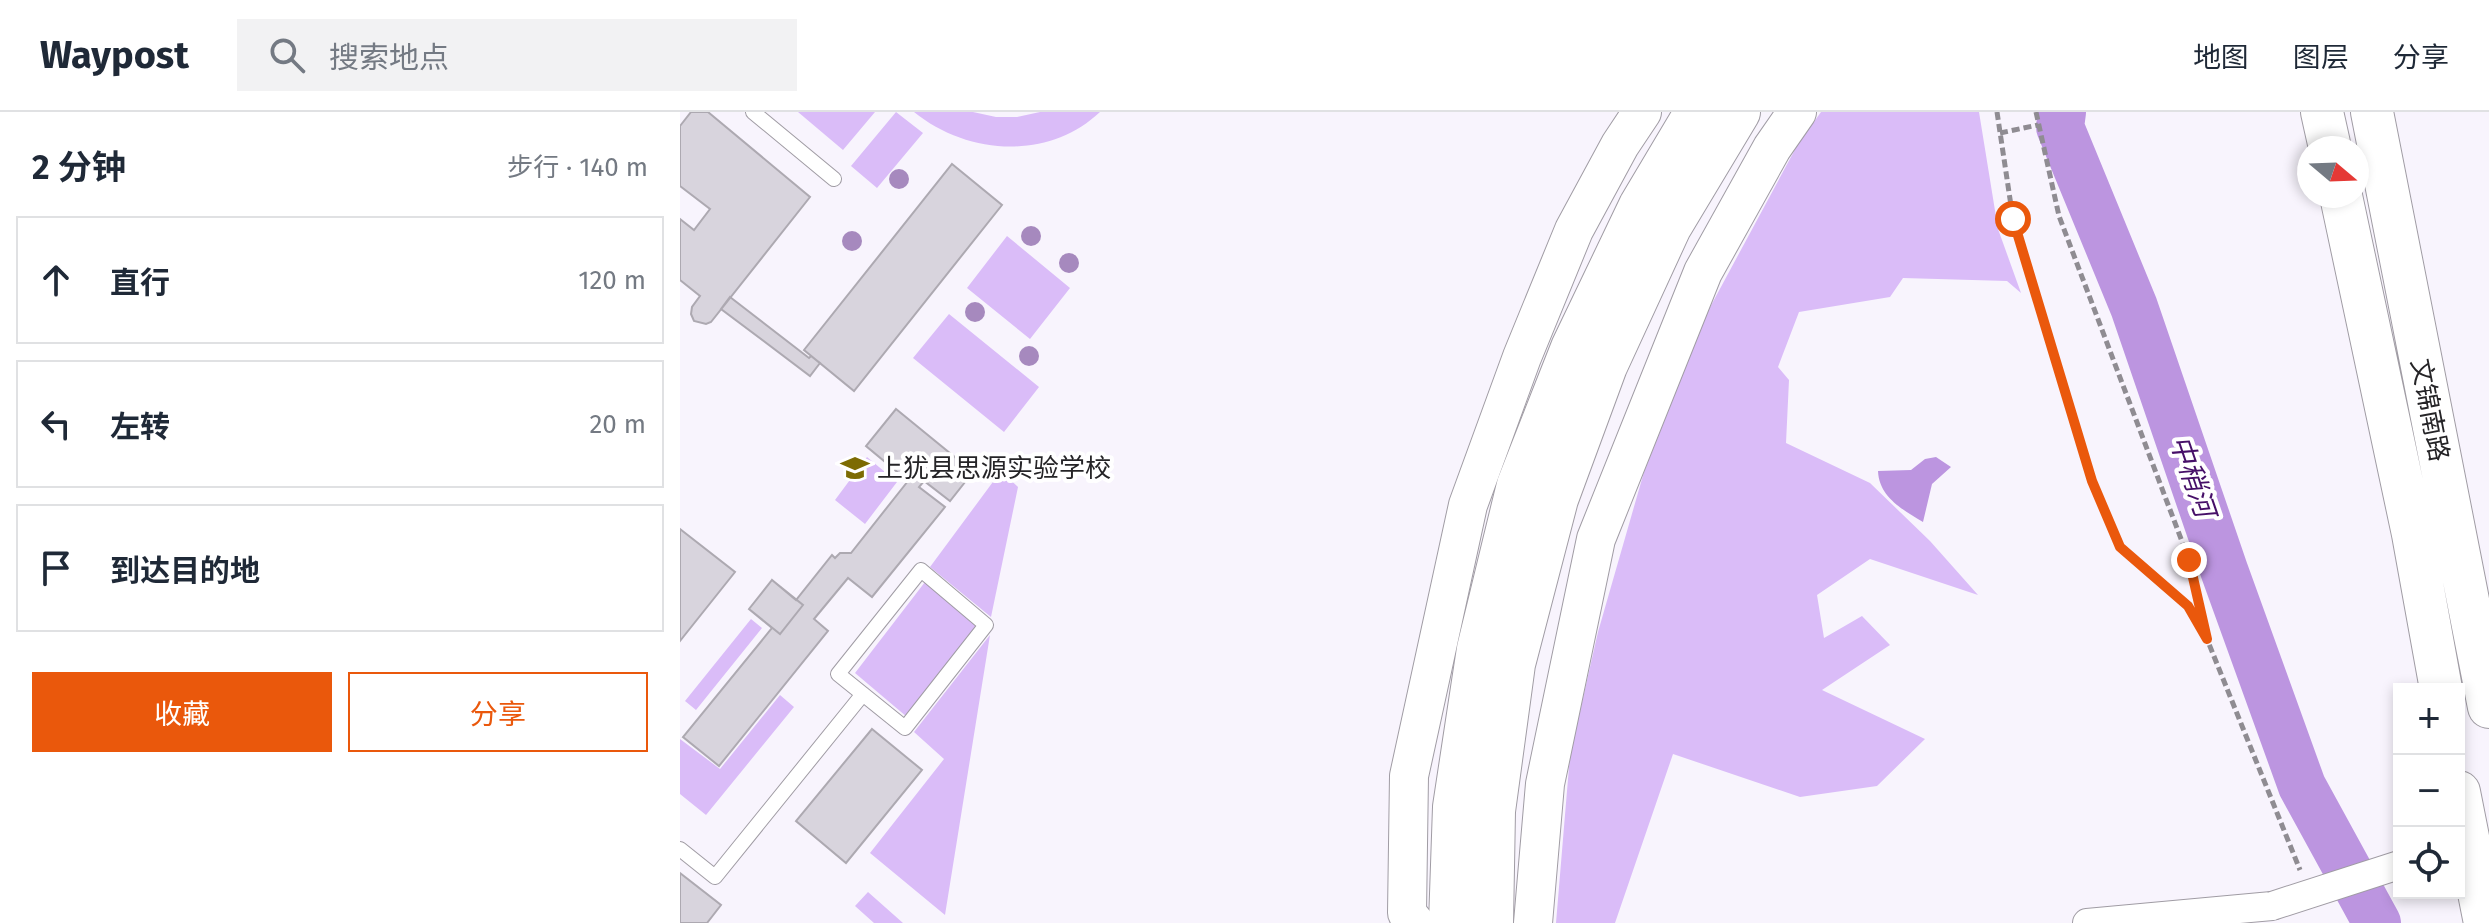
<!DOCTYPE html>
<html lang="zh">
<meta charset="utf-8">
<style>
body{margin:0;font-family:"Fira Sans","Noto Sans SC",sans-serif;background:#f2f2f3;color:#1f2937}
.controls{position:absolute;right:24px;bottom:24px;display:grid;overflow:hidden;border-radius:0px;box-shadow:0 4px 12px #0003}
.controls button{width:72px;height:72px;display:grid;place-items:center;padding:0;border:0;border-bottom:2px solid #e0e1e3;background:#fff;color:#1f2937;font:40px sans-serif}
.compass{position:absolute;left:1617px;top:24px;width:72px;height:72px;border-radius:50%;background:#fff;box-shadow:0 4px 12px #0003;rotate:109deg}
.stop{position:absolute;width:24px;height:24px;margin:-18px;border:6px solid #ea580c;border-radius:50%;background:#fff}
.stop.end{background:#ea580c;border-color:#fff;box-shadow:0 2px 8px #0008}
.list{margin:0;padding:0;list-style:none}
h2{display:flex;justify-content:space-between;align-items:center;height:104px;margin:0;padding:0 32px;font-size:34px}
h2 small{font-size:26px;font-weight:400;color:#747a83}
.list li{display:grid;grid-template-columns:52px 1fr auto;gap:24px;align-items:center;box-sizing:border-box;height:128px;margin:0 16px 16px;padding:0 16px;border:2px solid #e0e1e3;border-radius:0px}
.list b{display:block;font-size:30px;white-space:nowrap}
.list em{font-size:26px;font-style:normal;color:#747a83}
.actions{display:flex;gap:16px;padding:24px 32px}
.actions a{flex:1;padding:18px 0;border:2px solid #ea580c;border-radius:0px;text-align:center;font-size:28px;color:#ea580c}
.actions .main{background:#ea580c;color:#fff}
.icon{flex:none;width:44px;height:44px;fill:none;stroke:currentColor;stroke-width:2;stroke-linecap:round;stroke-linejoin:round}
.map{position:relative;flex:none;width:1809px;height:811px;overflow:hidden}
header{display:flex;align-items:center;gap:48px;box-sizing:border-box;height:112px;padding:0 40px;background:#fff;border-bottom:2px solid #e0e1e3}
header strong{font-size:38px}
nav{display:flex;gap:44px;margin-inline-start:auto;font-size:28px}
.search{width:560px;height:72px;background:#f2f2f3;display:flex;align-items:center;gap:20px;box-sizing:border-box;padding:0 28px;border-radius:0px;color:#747a83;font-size:30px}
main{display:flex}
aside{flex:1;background:#fff}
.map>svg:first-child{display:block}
</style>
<header>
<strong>Waypost</strong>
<div class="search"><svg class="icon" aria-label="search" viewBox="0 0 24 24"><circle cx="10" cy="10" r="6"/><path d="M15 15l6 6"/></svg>搜索地点</div>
<nav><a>地图</a><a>图层</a><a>分享</a></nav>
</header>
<main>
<aside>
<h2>2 分钟<small>步行 · 140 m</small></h2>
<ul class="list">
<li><svg class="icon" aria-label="ahead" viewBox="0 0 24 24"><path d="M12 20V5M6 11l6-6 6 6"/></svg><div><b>直行</b></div><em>120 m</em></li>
<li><svg class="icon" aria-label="left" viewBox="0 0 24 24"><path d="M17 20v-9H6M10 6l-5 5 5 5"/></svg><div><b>左转</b></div><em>20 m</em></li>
<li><svg class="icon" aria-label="arrive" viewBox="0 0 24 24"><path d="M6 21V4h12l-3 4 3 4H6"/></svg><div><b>到达目的地</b></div></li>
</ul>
<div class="actions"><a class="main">收藏</a><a>分享</a></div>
</aside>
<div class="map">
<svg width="1809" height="811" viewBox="0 0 1809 811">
<rect width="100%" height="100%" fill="#f8f4fd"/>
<path fill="#dabcf8" d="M118 0H195L163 38Z
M216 0 243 21 197 76 171 54Z
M234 0H293L316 5H337L360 0H420C368 49 287 43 234 0Z
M1141 0H1299L1318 117 1341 181 1327 169 1223 166 1210 185 1119 200 1098 255 1109 268 1106 331 1190 371 1250 429 1298 483 1190 447 1137 483 1144 526 1182 504 1210 533 1142 578 1245 627 1197 674 1120 685 993 642 935 811H876L890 643 918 520 964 360 1028 199 1118 32Z
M327 124 390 176 350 227 287 176Z
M269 202 359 275 324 320 233 246Z
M187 345 217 370 185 412 155 388Z
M321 359 338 375 311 505 250 455Z
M245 470 298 514 227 605 175 561Z
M71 507 82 516 16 598 5 589Z
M310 523 265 803 190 741 264 647 234 620Z
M100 583 114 595 26 703 0 682V627L40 657Z
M188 780 223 811H194L175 794Z"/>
<path fill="#bc95e0" d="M1256 345 1271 355 1252 372 1243 410C1223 398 1199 385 1198 359L1231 358 1245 347Z"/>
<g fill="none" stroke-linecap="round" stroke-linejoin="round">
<path stroke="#bc95e0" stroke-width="48" d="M1382 0 1380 15 1454 195 1544 458 1622 674 1697 811"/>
</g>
<path fill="#d8d4dd" stroke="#ada9b1" stroke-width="2" d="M11 0H28L130 85 31 210 26 212 14 209 11 202 12 195 20 184 0 168V107L14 118 30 97 0 74V14Z
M272 52 322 93 174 279 124 238Z
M50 185 129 246 131 244 140 251 130 264 41 197Z
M216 297 293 360 270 389 244 369 239 375 265 395 192 485 168 466 134 507 148 519 39 654 3 625 92 516 69 497 92 468 116 488 152 443 155 446 160 441H171L228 369 186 334Z
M0 417 55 460 0 529Z
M92 468 123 493 100 522 69 497Z
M192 617 242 658 166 751 116 709Z
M0 761 41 793 27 811H0Z"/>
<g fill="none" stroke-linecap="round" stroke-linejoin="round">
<defs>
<path id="lane" d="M73 0 154 67
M241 458 306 513 225 616 158 562Z
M0 737 35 765 183 582"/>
<path id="street" d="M1407 811 1592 794"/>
<path id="secondary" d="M735 811 727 801 729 664 788 393 842 245 894 118 940 33 962 0
M853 811 865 672 916 427 1023 160 1092 36 1117 0"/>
<path id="primary" d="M1642 0 1650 36
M1692 0 1809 595
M1661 84 1733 422 1761 577
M1779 680 1805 811"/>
<path id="highway" d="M771 811 775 695 799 537 839 373 893 236 961 94 1017 0
M811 811 813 699 833 552 876 387 925 254 989 115 1058 0"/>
</defs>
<use href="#lane" stroke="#a09ca4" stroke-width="16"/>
<use href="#street" stroke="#a09ca4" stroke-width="30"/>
<use href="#secondary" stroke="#a09ca4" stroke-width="40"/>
<use href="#primary" stroke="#a09ca4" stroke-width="44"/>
<use href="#highway" stroke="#a09ca4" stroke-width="46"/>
<path stroke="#8f8c92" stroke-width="5" stroke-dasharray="8 4" stroke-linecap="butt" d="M1317 0 1333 107 1412 369 1440 435 1508 494 1527 527 1620 758
M1356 0 1379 104 1509 448 1525 518
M1320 21 1358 13"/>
<use href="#lane" stroke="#fff" stroke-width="14"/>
<use href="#street" stroke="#fff" stroke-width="28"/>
<use href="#secondary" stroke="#fff" stroke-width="38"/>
<use href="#primary" stroke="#fff" stroke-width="42"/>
<use href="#highway" stroke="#fff" stroke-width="44"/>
<defs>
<path id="street-bridge" d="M1592 794 1719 753"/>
</defs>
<use href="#street-bridge" stroke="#a09ca4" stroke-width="30" stroke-linecap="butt"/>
<use href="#street-bridge" stroke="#fff" stroke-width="28"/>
</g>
<g fill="#a689be">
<circle cx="219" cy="67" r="10"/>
<circle cx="351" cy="124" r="10"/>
<circle cx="172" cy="129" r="10"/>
<circle cx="389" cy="151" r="10"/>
<circle cx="295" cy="200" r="10"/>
<circle cx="349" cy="244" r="10"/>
</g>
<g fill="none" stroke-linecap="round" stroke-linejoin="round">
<path stroke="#ea580c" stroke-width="10" d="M1333 107 1412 369 1440 435 1508 494 1527 527 1509 448"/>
</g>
<defs>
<symbol id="school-bare" viewBox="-9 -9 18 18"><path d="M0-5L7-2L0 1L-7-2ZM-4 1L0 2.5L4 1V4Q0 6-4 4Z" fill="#7d6b03" stroke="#fff" stroke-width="2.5" paint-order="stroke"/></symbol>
</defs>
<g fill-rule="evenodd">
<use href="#school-bare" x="155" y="336" width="40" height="40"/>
</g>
<g text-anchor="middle" stroke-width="8" stroke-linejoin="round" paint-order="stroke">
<g font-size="26" fill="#252427" stroke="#fff">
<text transform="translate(1750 298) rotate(79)" y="9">文锦南路</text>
</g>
<g font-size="26" fill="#252427" stroke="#fff" text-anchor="start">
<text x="197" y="365">上犹县思源实验学校</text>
</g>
<g font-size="28" font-style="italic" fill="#460f68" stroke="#fff">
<text transform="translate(1513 364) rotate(71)" y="10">中稍河</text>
</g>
</g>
</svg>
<div class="controls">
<button>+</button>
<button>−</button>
<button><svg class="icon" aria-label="locate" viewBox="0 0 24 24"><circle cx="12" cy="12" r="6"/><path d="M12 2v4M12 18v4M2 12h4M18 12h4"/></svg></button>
</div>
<svg class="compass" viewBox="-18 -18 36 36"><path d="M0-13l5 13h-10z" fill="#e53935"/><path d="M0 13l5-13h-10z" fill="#747a83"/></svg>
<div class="stop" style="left:1333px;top:107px"></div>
<div class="stop end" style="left:1509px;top:448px"></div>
</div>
</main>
